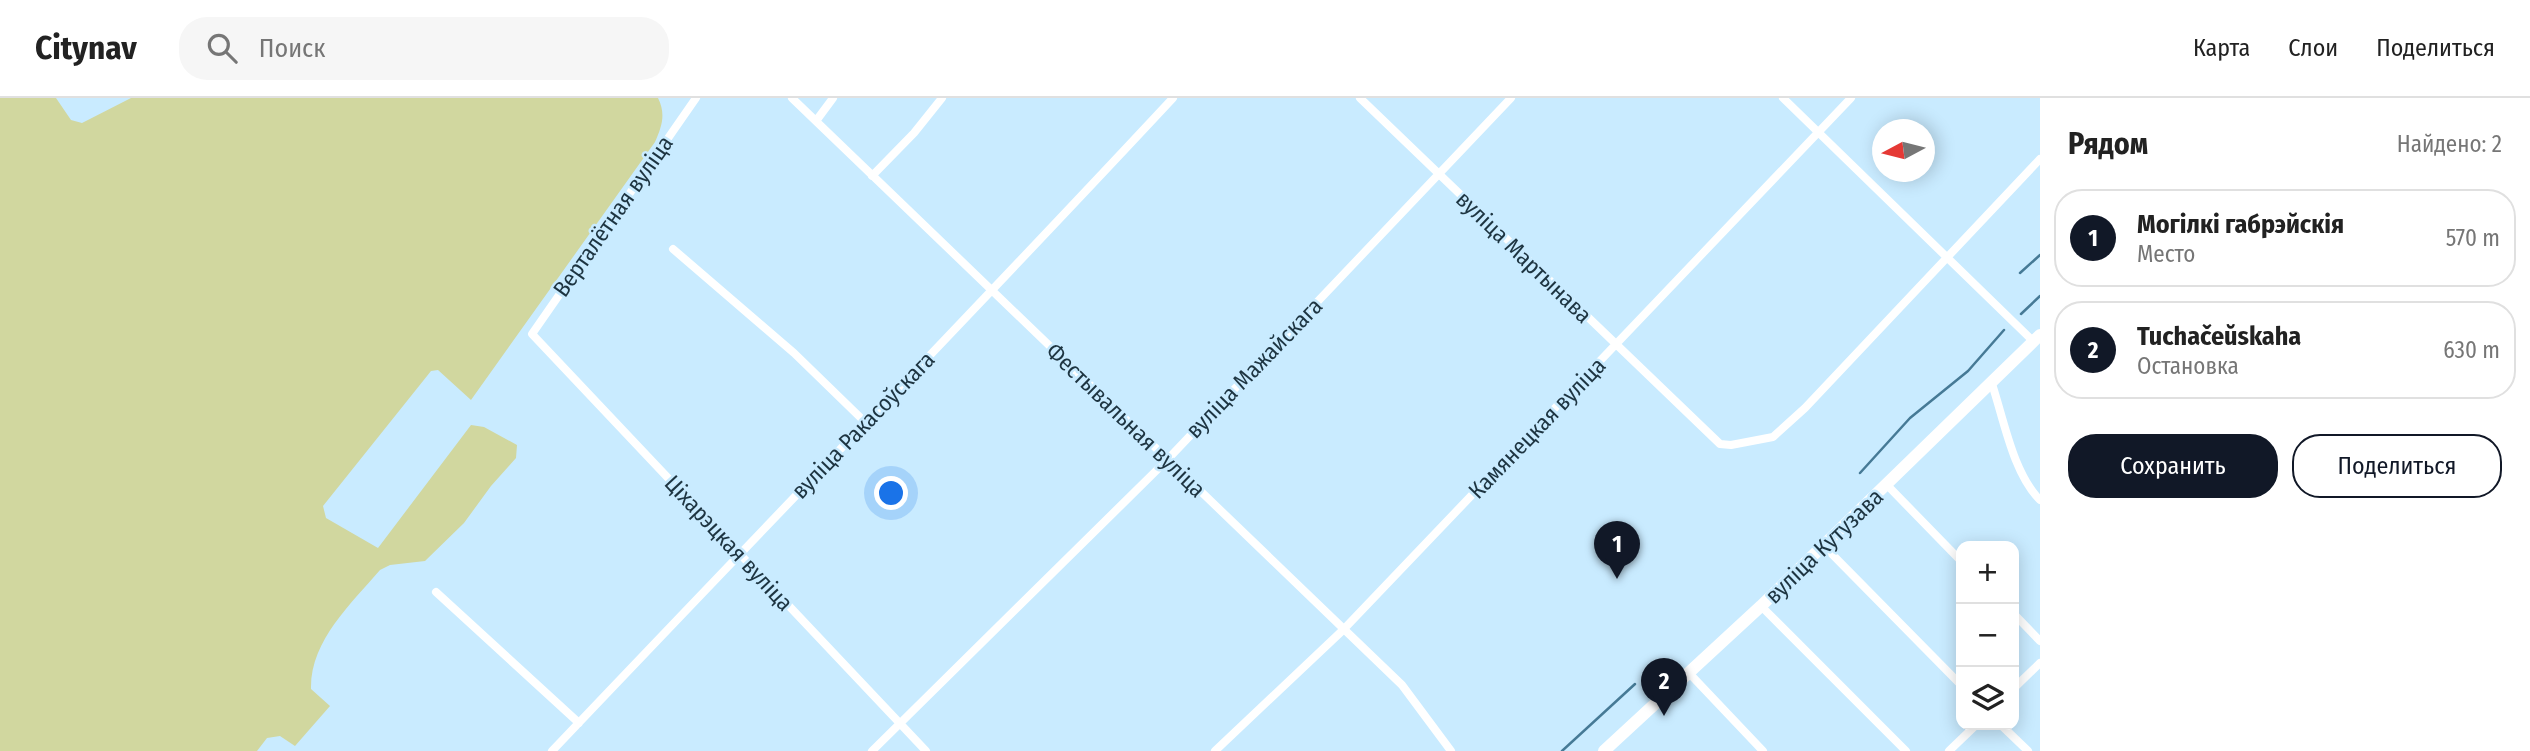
<!DOCTYPE html>
<html lang="ru">
<meta charset="utf-8">
<style>
body{margin:0;font-family:"Fira Sans Condensed",sans-serif;background:#f6f6f6;color:#222}
.controls{position:absolute;right:21px;bottom:21px;display:grid;overflow:hidden;border-radius:14px;box-shadow:0 4px 18px #0003}
.controls button{width:63px;height:63px;display:grid;place-items:center;padding:0;border:0;border-bottom:2px solid #e0e0e0;background:#fff;color:#222;font:35px sans-serif}
.compass{position:absolute;left:1872px;top:21px;width:63px;height:63px;border-radius:50%;background:#fff;box-shadow:0 4px 18px #0003;rotate:263deg}
.you{position:absolute;left:892px;top:396px;width:24px;height:24px;margin:-18px;border:5px solid #fff;border-radius:50%;background:#1a73e8;box-shadow:0 0 0 10px #1a73e833}
.badge{display:grid;place-items:center;width:46px;height:46px;border-radius:50%;background:#111827;color:#fff;font-size:23px;font-weight:700}
.pin{position:absolute;translate:-50% -58px;filter:drop-shadow(0 2px 4px #0008)}
.pin::after{content:'';position:absolute;top:37px;width:24px;height:21px;background:inherit;clip-path:polygon(0 0,100% 0,50% 100%)}
.list{margin:0;padding:0;list-style:none}
h2{display:flex;justify-content:space-between;align-items:center;height:91px;margin:0;padding:0 28px;font-size:30px}
h2 small{font-size:23px;font-weight:400;color:#767676}
.list li{display:grid;grid-template-columns:46px 1fr auto;gap:21px;align-items:center;box-sizing:border-box;height:98px;margin:0 14px 14px;padding:0 14px;border:2px solid #e0e0e0;border-radius:28px}
.list b{display:block;font-size:26px;white-space:nowrap}
.list p{margin:0;font-size:23px;white-space:nowrap;color:#767676}
.list em{font-size:23px;font-style:normal;color:#767676}
.actions{display:flex;gap:14px;padding:21px 28px}
.actions a{flex:1;padding:16px 0;border:2px solid #111827;border-radius:28px;text-align:center;font-size:24px;color:#111827}
.actions .main{background:#111827;color:#fff}
.icon{flex:none;width:38px;height:38px;fill:none;stroke:currentColor;stroke-width:2;stroke-linecap:round;stroke-linejoin:round}
.map{position:relative;flex:none;width:2040px;height:653px;overflow:hidden}
header{display:flex;align-items:center;gap:42px;box-sizing:border-box;height:98px;padding:0 35px;background:#fff;border-bottom:2px solid #e0e0e0}
header strong{font-size:33px}
nav{display:flex;gap:38px;margin-inline-start:auto;font-size:24px}
.search{width:490px;height:63px;background:#f6f6f6;display:flex;align-items:center;gap:18px;box-sizing:border-box;padding:0 24px;border-radius:28px;color:#767676;font-size:26px}
main{display:flex}
aside{flex:1;background:#fff}
.map>svg:first-child{display:block}
</style>
<header>
<strong>Citynav</strong>
<div class="search"><svg class="icon" aria-label="search" viewBox="0 0 24 24"><circle cx="10" cy="10" r="6"/><path d="M15 15l6 6"/></svg>Поиск</div>
<nav><a>Карта</a><a>Слои</a><a>Поделиться</a></nav>
</header>
<main>
<div class="map">
<svg width="2040" height="653" viewBox="0 0 2040 653">
<rect width="100%" height="100%" fill="#c9ebff"/>
<path fill="#d1d79f" d="M0 0H56L71 22 82 25 131 0H658C666 16 662 28 655 44L471 302 438 272 431 273 323 408 326 420 378 450 471 327 484 329 517 347 516 360 491 388 464 425 425 463 390 467 380 472C351 506 310 543 311 591L330 608 295 648 280 638 267 640 257 653H0Z"/>
<g fill="none" stroke-linecap="round" stroke-linejoin="round">
<path stroke="#467a96" stroke-width="2.5" d="M2020 175 2040 157
M2021 216 2040 198
M1860 375 1910 320 1968 273 2004 232
M1562 653 1635 586"/>
<path stroke="#fff" stroke-width="8" d="M696 0 532 236 926 653
M792 0 1402 587 1451 653
M1360 0 1720 346 1731 347 1773 339 1805 310 2040 61
M1783 0 2033 243
M816 23 833 0
M872 78 914 35 942 0
M673 151 794 255 865 324
M1992 286C2004 322 2013 375 2040 402
M1887 387 1961 463
M1824 448 1961 587
M436 494 579 625
M1761 508 1906 653
M2014 516 2040 543
M1689 575 1763 653
M2014 590 2040 565
M2001 627 2028 653
M552 653C759 435 968 220 1173 0
M872 653 1168 361 1511 0
M1215 653 1343 532 1851 0
M1949 653 1976 627"/>
<path stroke="#fff" stroke-width="12" d="M1604 653 1761 508 2040 237"/>
</g>
<g text-anchor="middle" stroke-width="5" stroke-linejoin="round" paint-order="stroke">
<g font-size="23" fill="#1d3441" stroke="#c9ebff">
<text transform="translate(613 118) rotate(-55)" y="8">Верталётная вуліца</text>
<text transform="translate(1524 159) rotate(44)" y="8">вуліца Мартынава</text>
<text transform="translate(1254 270) rotate(-46)" y="8">вуліца Мажайскага</text>
<text transform="translate(1126 322) rotate(44)" y="8">Фестывальная вуліца</text>
<text transform="translate(863 327) rotate(-46)" y="8">вуліца Ракасоўскага</text>
<text transform="translate(1537 330) rotate(-46)" y="8">Камянецкая вуліца</text>
<text transform="translate(729 445) rotate(47)" y="8">Ціхарэцкая вуліца</text>
<text transform="translate(1824 448) rotate(-44)" y="8">вуліца Кутузава</text>
</g>
</g>
</svg>
<div class="controls">
<button>+</button>
<button>−</button>
<button><svg class="icon" aria-label="layers" viewBox="0 0 24 24"><path d="M12 4l9 5-9 5-9-5zM3 14l9 5 9-5"/></svg></button>
</div>
<svg class="compass" viewBox="-18 -18 36 36"><path d="M0-13l5 13h-10z" fill="#e53935"/><path d="M0 13l5-13h-10z" fill="#767676"/></svg>
<div class="you"></div>
<div class="pin badge" style="left:1617px;top:481px">1</div>
<div class="pin badge" style="left:1664px;top:618px">2</div>
</div>
<aside>
<h2>Рядом<small>Найдено: 2</small></h2>
<ul class="list">
<li><span class="badge">1</span><div><b>Могілкі габрэйскія</b><p>Место</p></div><em>570 m</em></li>
<li><span class="badge">2</span><div><b>Tuchačeŭskaha</b><p>Остановка</p></div><em>630 m</em></li>
</ul>
<div class="actions"><a class="main">Сохранить</a><a>Поделиться</a></div>
</aside>
</main>
